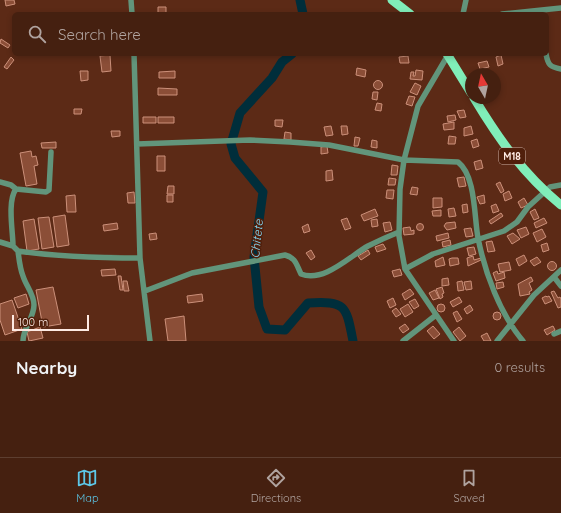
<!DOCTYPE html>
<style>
body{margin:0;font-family:Quicksand,sans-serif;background:#4c2819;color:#f1f3f6}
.compass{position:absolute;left:465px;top:68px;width:36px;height:36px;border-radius:50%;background:#452010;box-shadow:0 2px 6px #0003;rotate:351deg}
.scale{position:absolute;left:12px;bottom:10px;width:77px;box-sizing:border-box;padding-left:4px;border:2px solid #feeae3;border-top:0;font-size:11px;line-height:14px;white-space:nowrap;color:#feeae3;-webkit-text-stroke:3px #501f0b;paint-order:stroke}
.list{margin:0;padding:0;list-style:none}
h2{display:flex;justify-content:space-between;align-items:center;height:52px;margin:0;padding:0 16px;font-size:17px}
h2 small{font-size:13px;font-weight:400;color:#b0a39f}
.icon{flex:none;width:22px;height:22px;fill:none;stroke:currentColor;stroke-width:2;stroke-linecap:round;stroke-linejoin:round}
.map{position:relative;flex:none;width:561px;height:341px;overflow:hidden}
.search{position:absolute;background:#452010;box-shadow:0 2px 6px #0003;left:12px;right:12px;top:12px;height:44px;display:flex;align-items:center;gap:10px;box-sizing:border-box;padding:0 14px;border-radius:6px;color:#b0a39f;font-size:15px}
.sheet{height:116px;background:#452010}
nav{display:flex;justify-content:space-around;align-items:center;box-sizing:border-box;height:56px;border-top:1px solid #5d3e30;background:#452010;font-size:11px;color:#b0a39f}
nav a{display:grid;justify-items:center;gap:2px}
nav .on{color:#5dc7e8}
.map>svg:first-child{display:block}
</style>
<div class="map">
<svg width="561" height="341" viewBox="0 0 561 341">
<rect width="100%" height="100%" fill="#5c2a16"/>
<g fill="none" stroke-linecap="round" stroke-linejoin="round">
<path stroke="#002e3b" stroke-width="9" d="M300 0 303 14
M292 54 282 62 272 78 240 113 231 144 235 158 263 192 254 257 259 307 267 329 285 330 308 303C346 301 346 305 353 341"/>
</g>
<path fill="#8b4e37" stroke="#cc907a" d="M5 0H14L15 4 6 6Z
M158 7H166V14H158Z
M1 39 10 45 8 48 0 43Z
M110 55 111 71 102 72 100 56Z
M501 55 503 64 498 66 496 57Z
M408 56 409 63H400L399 57Z
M11 57 14 60 7 69 4 67Z
M487 61 489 67 480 69 478 63Z
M357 68 366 70 365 77 356 75Z
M416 70 423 71 422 80 410 79 411 72H414L413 76H415Z
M80 71H88V80L81 81Z
M175 71V78H159V72Z
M373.5 85a4.5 4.5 0 1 1 9 0a4.5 4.5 0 1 1-9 0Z
M415 83 421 86 417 95 410 92Z
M158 88 177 89V95H158Z
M373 92H378L377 100 372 99Z
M409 96 415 97 412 106 406 104Z
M377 103 382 104 381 111 375 110Z
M74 109H82L81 114H74Z
M464 110 466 117 460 118 457 111Z
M455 115 456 120 448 122 447 116Z
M143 117H156V123H143Z
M158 117H174V123H158Z
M275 120H283L282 127 275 126Z
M454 122V129L444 130 443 124Z
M331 126 333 135 326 136 324 127Z
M341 126H347L348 134 342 135Z
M471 126 473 134 464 136V128Z
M111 131H120V136L112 137Z
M285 132 291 133V140L284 139Z
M449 136 456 137 455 144H448Z
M355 137 360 138 358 146H354Z
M477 139 479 146 473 148 471 141Z
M372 140 377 141V148L371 147Z
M56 142V148H42L41 143Z
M327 146 328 153 321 154V147Z
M31 151 32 157 36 156 38 165 34 166 37 184 26 186 20 153Z
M157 156H165V171H157Z
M481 160 483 168 476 170 474 162Z
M392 165 398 166 397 175H391Z
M332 170 333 180 326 181V171Z
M464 177 466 186 459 187 457 178Z
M389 178 396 179 395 185H388Z
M500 182 504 191 501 193 496 184Z
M168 186H174V194H167Z
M412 187 418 188 417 195 410 194Z
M387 190H394L393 199 386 198Z
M509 191 512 198 505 201 503 194Z
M134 192 135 203H128L127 193Z
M75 195 76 212H67L66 196Z
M167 195H173V202H167Z
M484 195 485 203 480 204 477 197Z
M433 198H442V207L433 208Z
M524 198 528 205 521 208 518 202Z
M467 204 468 212 463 213 462 205Z
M496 204 499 211 493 213 491 206Z
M454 208 456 216 449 217 448 209Z
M375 209 378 216 364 221 361 215Z
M535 209 539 218 534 220 530 212Z
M441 210V216H433L432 211Z
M501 213 503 216 491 224 489 221Z
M65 215 69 245 57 247 53 217Z
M49 217 54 247 42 249 38 218Z
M347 218 351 228 345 230 341 220Z
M544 218 547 223 536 228 534 223Z
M34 219 39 249 27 251 23 221Z
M377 219 378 226 372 227 371 220Z
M390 222 392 230 385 232 383 223Z
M455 222 456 228 447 230 444 226 446 223Z
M117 223 118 229 104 231 103 225Z
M416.5 227a3.5 3.5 0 1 1 7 0a3.5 3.5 0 1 1-7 0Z
M308 224 310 231 304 233 302 227Z
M410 227 411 231 414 230V234L404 235 403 228Z
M526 227 529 234 521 238 517 230Z
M471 228 473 236 466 237 464 229Z
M542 229 546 237 537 242 533 233Z
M156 233 157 239 150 240 149 234Z
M448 233 449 238 437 241 436 236Z
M513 233 520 239 512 244 507 236Z
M450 240 451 245 443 247 442 242Z
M492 241 495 251 488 252 486 242Z
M547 243 549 250 543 252 541 245Z
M383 244 386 249 377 252 375 247Z
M474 247 476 254 469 256 467 248Z
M311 250 315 257 311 260 306 253Z
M368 250 370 254 361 260 358 256Z
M524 255 527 261 519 266 516 259Z
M473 256 474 260 481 258V260L468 266 467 258Z
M443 257 445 265 436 267 435 261Z
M537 257 541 262 534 266 530 261Z
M452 258H458L459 264 450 266 449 259Z
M547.5 266a4.5 4.5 0 1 1 9 0a4.5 4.5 0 1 1-9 0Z
M509 262 511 270 500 272 498 264Z
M115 269 116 275 102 276 101 270Z
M400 269 402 275 394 277 392 271Z
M497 271 498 274 504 272 505 278 496 281 493 273Z
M118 276H121L123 290H120Z
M531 277 533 281 529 283 532 290 529 292 530 294 520 296 518 284Z
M448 278 449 285 442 286V279Z
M123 281H127L129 291H124Z
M462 281 464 290 458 291 457 282Z
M471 281 472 289 466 290 464 282Z
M503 282 504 287 497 289 496 283Z
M53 287 61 324 43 327 36 290Z
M442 287 444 293 442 294 443 297 440 299 436 289Z
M410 289 414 294 405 300 402 294Z
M435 290 439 298 433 300 429 293Z
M554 291 558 298 560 297 561 299V307L558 308 551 292Z
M26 294 29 304 18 308 14 298Z
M202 294 203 301 188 303 187 296Z
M546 296 547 297 549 296 552 301 545 304 542 298Z
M459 297 462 302 453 307 450 302Z
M393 298 396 305 390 308 387 301Z
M415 299 419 306 414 309 409 302Z
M12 300 22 329 5 335 0 320V304Z
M408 304 413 312 405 317 400 309Z
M437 308a4 4 0 1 1 8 0a4 4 0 1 1-8 0Z
M470 305 473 310 467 314 464 309Z
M396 308 401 314 396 317 392 311Z
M457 311 462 319 457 322 453 313Z
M493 316a4 4 0 1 1 8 0a4 4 0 1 1-8 0Z
M184 316 186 341H168L165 319Z
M405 324 409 329 403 333 399 328Z
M433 326 440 334 434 339 427 331Z
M553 326 555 330 547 335 544 330Z
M40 327 43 338 29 341 27 332Z
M459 327 466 336 460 341 453 332Z
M487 333 491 341H484L481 336Z"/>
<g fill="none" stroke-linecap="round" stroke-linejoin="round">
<path stroke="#62957b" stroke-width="5.5" d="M131 0 132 14
M463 14 466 0
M502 14 561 8
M134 54 140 258 150 341
M546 54C548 65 550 67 561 69
M448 55 418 106 404 160 400 189 399 236 405 269 454 341
M137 144 250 140 290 142 329 145 404 160 458 162C476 176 474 217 478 238 485 273 500 314 523 341
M0 182 11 185 16 189
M0 242 13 246 18 251C59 257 99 258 140 258
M13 246C13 232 7 201 16 189L46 192 49 190 51 152
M18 251C19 259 20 269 23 276 26 286 34 294 34 305 34 318 23 328 23 341
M405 269 433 254 504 231 517 222 528 207 550 187 561 185
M554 277 561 286
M145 291 192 273 285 255C296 258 296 264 301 274 324 283 350 256 368 246 378 241 389 236 399 232
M554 334 561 331
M403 341 436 315
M497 341 534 295 561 270"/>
<path stroke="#80eeb9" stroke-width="9" d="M392 0 410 14
M447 54 471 93
M474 98C498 138 524 175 561 205"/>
</g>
<g text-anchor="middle" stroke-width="3" stroke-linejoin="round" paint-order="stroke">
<rect fill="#501f0b" stroke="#caada2" stroke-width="1" x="499" y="148" width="26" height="16" rx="3"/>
<g font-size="10" font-weight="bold" fill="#feeae3">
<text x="512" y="160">M18</text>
</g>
<g font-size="12" font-style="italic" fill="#83ddfb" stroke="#501f0b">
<text transform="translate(257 239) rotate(-84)" y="4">Chitete</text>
</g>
</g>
</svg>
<svg class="compass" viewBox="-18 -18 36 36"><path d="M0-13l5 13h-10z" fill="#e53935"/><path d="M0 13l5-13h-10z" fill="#b0a39f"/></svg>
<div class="scale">100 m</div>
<div class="search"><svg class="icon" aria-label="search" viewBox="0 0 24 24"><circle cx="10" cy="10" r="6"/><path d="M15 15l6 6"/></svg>Search here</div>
</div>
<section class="sheet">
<h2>Nearby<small>0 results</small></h2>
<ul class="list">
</ul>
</section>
<nav>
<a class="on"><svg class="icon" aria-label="map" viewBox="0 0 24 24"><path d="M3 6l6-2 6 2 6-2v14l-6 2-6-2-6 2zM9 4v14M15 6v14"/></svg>Map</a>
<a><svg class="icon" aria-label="directions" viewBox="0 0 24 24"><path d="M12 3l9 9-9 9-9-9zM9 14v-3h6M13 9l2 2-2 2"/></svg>Directions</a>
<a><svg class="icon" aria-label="saved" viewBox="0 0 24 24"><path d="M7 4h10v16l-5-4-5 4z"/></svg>Saved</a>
</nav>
